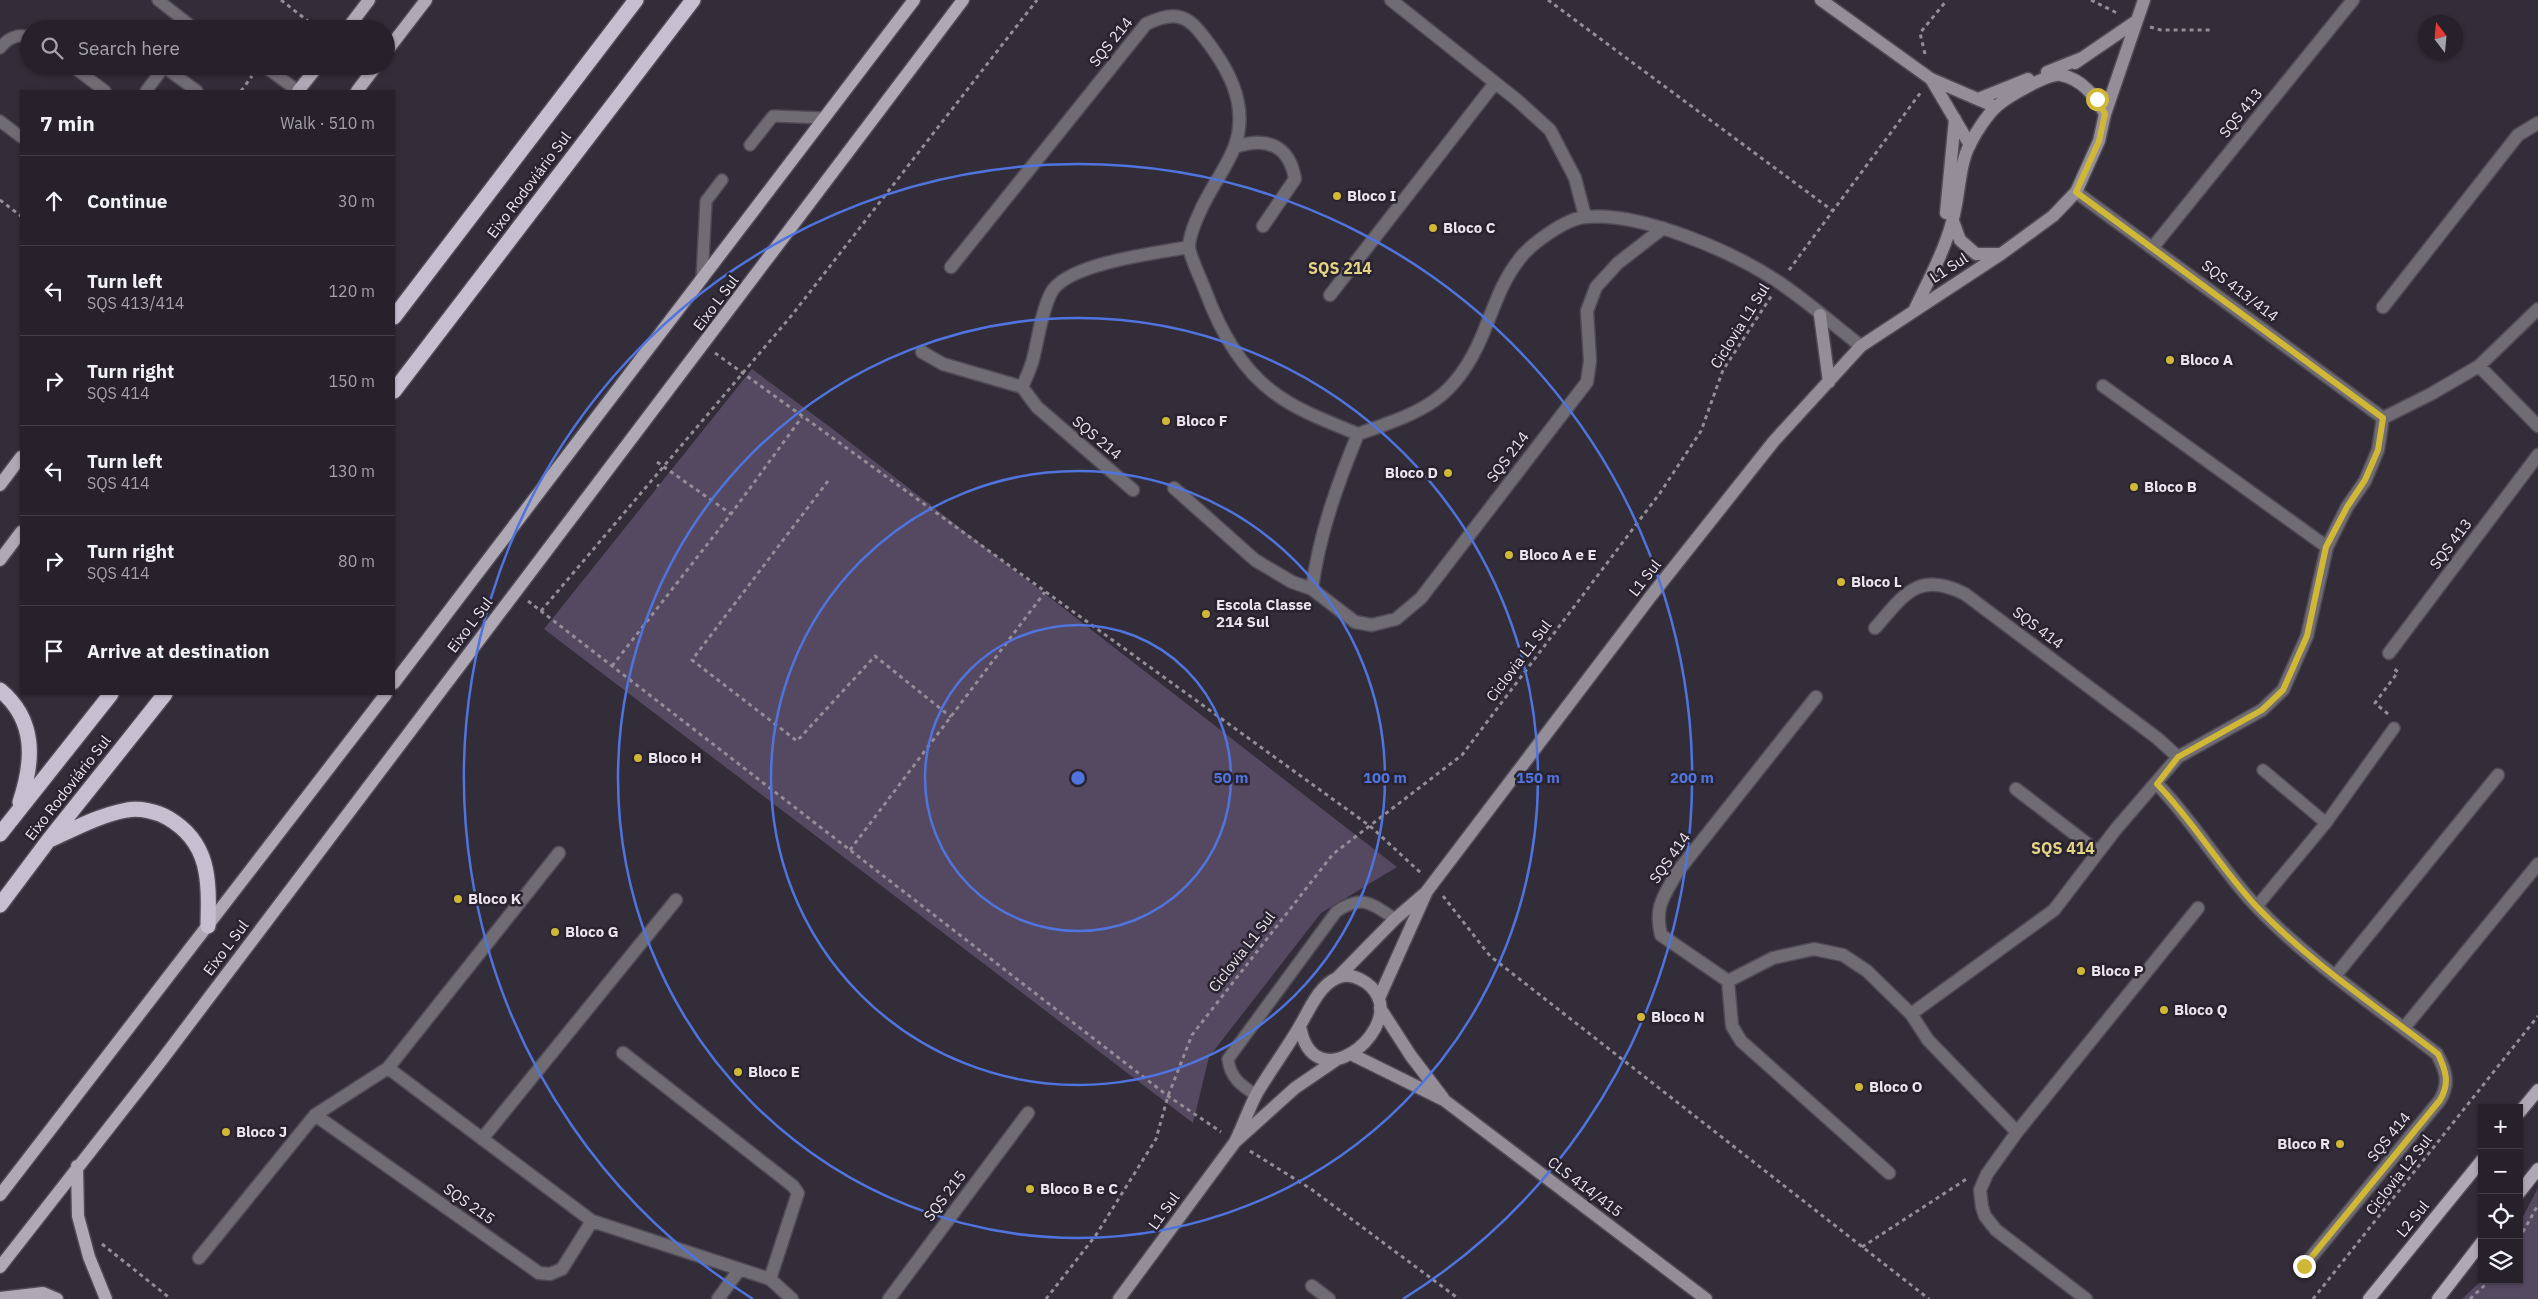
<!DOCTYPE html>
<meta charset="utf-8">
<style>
body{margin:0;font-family:"IBM Plex Sans",sans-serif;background:#322e37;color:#f1f3f6}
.controls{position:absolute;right:15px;bottom:15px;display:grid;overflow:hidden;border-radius:0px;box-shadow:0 1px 4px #0004}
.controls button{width:45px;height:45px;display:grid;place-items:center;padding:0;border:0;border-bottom:1px solid #423e47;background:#26212b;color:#f1f3f6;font:25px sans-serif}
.compass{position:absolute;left:2418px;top:15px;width:45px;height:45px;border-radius:50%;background:#26212b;box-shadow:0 1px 4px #0004;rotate:344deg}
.stop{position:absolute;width:15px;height:15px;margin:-11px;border:4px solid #d0b836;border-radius:50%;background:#fff}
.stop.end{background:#d0b836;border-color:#fff;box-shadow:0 1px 5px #0008}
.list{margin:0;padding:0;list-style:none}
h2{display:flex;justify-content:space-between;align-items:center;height:65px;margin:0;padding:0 20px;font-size:21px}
h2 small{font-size:16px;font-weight:400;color:#a4a3a9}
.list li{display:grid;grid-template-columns:32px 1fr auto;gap:15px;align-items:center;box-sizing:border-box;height:90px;padding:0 20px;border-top:1px solid #423e47}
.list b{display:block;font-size:19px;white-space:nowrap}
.list p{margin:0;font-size:16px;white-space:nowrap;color:#a4a3a9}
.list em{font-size:16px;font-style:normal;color:#a4a3a9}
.icon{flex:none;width:28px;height:28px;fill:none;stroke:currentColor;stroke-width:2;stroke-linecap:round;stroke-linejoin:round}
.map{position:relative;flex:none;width:2538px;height:1299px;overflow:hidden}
.search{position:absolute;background:#26212b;box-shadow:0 1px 4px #0004;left:20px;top:20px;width:375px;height:55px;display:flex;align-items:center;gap:12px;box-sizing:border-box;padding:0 18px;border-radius:28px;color:#a4a3a9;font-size:19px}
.panel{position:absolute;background:#26212b;box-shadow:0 1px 4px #0004;left:20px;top:90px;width:375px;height:605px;border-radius:0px}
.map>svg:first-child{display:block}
</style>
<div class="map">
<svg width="2538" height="1299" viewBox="0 0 2538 1299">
<rect width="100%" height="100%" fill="#332c39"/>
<path fill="#554861" d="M752 369 834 430 1397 867 1321 913 1209 1057 1193 1123 544 629Z
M2538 1188V1299H2462L2482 1280H2519V1224Z"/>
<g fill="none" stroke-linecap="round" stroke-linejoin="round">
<defs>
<path id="lane" d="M158 0 195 29
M0 48C7 39 17 33 29 37
M72 66 105 91
M264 66 298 91
M164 67 197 91
M146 91 165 66
M0 121 21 137
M750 145 773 116 824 118
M702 279 706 201 722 180
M2263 770 2326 823
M2257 906 2326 823 2394 728
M1256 1095C1242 1086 1230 1078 1228 1059L1336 912C1362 894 1371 903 1395 919"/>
<path id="street" d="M1391 0 1517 100 1550 130 1575 178 1585 216
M1235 147C1266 137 1289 144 1295 179L1263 226
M2076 192 2383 418
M2153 247 2353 0
M951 267 1146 24C1167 14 1183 11 1199 31 1226 64 1251 104 1234 148 1228 164 1217 179 1209 194 1202 206 1189 233 1189 247 1190 257 1201 279 1205 290 1219 328 1239 367 1273 392 1298 411 1329 422 1358 434 1421 412 1454 402 1482 336 1493 310 1501 283 1518 261 1529 245 1566 218 1586 217 1642 212 1734 252 1780 283 1808 302 1834 325 1861 346
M1330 295 1495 83
M2383 307 2518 135 2538 123
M922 352 943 364 1022 387
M2479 366 2538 426
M2103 386 2327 547
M2383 418 2431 394 2479 366 2538 309
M1174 488 1255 560 1292 582 1312 589 1355 622 1372 625 1396 619 1421 598 1587 382 1590 361 1587 311 1596 287 1618 263 1663 228
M1133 490 1037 407 1022 387C1026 378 1031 368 1033 359 1039 336 1041 313 1051 293 1066 263 1158 253 1189 247
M1312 589C1319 535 1337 485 1358 434
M1875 628C1904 595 1918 570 1965 594L2157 738 2178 757
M2389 653 2538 455
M1816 697 1678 871C1664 896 1654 906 1661 935L1728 981 1773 958 1814 949 1843 955 1867 971 1911 1014 1928 1040 2017 1132
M2157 784C2193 821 2219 866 2255 905 2309 962 2376 1006 2437 1054 2446 1071 2450 1083 2440 1100L2304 1266
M2016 789 2098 852
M2335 976 2498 775
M1728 981 1732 1026 1741 1041 1889 1173
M1911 1014 2054 910 2116 829 2178 757 2262 710 2283 690 2307 636 2327 547 2347 507 2365 481 2378 450 2383 418
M2404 1028 2538 864
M623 1053 793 1186 798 1193 770 1279
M388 1068 559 853
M315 1115 539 1273 550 1274 562 1269 592 1221
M482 1139 676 900
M199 1258 315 1115 388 1068 592 1221 770 1279 792 1299
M1312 1286 1329 1299
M718 1299 739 1270
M889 1299 1028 1113
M2086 1299 1996 1230 1985 1216 1982 1207 1980 1190 1987 1174 2017 1132 2198 908"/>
<path id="secondary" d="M1821 0 1931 79 1996 107
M2075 63 2135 22
M2047 72 2082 58
M1931 79 1970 145
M1978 99 2028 79
M2105 114 2144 0
M1946 213 1955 119
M1915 309C1928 281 1944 252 1952 222 1960 197 1958 167 1970 144 1976 132 1987 115 1997 106 2007 97 2048 73 2061 75 2082 79 2095 96 2105 114L2099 141 2076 192 2053 216 2001 254H1976L1960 240 1953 221
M1820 315 1829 382
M1337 978 1395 919 1424 894
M1379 998 1427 891 1651 596 1774 441 1861 346 2001 254
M1380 1008 1411 1056 1443 1098
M1351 1054 1444 1100 1706 1299
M1235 1142C1243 1126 1249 1108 1257 1093 1270 1071 1285 1051 1298 1029 1308 1013 1318 986 1337 978 1352 971 1372 983 1378 997 1396 1035 1313 1100 1300 1026
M1119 1299 1235 1142 1295 1088 1336 1060"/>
<path id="primary" d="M347 29 369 0
M386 52 426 0
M298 91 318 66
M357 91 376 66
M0 485 21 457
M0 560 21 532
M394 683 914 0
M2519 1113 2538 1090
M77 1166 78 1216 89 1257 106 1299
M2519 1193 2538 1169
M0 1195 386 694
M0 1267 158 1065 963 0
M0 1298 43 1293 57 1299
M2369 1299 2482 1160
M2438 1299 2482 1242"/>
<path id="highway" d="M394 317 636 0
M394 391 693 0
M0 690C36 720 34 760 20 802
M0 834 111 694
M52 839C76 828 100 815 127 810 140 808 156 811 168 818 211 843 209 882 208 926
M0 905 48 841 165 694"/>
</defs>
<use href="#lane" stroke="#504a56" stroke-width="14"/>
<use href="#street" stroke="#504a56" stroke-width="15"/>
<use href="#secondary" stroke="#504a56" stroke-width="15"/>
<use href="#primary" stroke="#504a56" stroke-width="15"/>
<use href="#highway" stroke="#504a56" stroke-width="18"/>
<path stroke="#938d98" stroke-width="3" stroke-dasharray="4 4" stroke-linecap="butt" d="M281 0 318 29
M1548 0 1833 211
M2091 0 2119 14
M2150 27 2161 30H2211
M1925 54 1920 33 1947 0
M241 91 252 76
M0 200 21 216
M1789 270 1921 92
M715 353 1370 826 1422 874
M657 462 731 514
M828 481 692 660 797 741 875 656 951 717
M657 485 659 486
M528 601 1168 1096 1221 1132
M541 611 792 315 1037 0
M612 666 731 514 802 417
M2388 714 2375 703 2398 672 2393 668
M850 850 1045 592
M1443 896 1490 956 1929 1299
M1250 1151 1311 1189 1459 1299
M2519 1239 2538 1205
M102 1244 171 1299
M1862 1247 1968 1178
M1046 1299 1096 1235 1156 1139 1168 1096 1192 1035 1333 854 1462 755 1660 493 1701 431 1723 370 1772 295
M2313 1299 2538 1016
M2470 1299 2490 1280"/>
<use href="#lane" stroke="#6f6c73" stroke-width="11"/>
<use href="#street" stroke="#6f6c73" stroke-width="12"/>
<use href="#secondary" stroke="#938e98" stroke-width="12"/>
<use href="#primary" stroke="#afa8b5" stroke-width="12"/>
<use href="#highway" stroke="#c7bfd0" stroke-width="15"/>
</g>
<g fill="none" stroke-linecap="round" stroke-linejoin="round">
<path stroke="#d0b836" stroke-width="6" d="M2097 99 2105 114 2099 141 2076 192 2383 418 2378 450 2365 480 2347 507 2326 547 2307 636 2283 690 2262 710 2178 757 2157 784C2193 821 2219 866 2255 905 2309 962 2376 1006 2438 1054 2446 1071 2450 1083 2440 1100L2304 1266"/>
</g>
<g fill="none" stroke="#5074de" stroke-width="2.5">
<circle cx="1078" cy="778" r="153"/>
<circle cx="1078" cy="778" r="307"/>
<circle cx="1078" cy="778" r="460"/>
<path d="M753 1299A614 614 0 1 1 1403 1299"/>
</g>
<g fill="#d0b836" stroke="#29222f" stroke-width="2">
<circle cx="1337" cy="196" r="5"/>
<circle cx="1433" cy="228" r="5"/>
<circle cx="2170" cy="360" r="5"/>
<circle cx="1166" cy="421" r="5"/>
<circle cx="1448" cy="473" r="5"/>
<circle cx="2134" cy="487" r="5"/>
<circle cx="1509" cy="555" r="5"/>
<circle cx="1841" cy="582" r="5"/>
<circle cx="1206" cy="614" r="5"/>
<circle cx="638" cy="758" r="5"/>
<circle cx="458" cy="899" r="5"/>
<circle cx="555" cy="932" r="5"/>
<circle cx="2081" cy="971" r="5"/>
<circle cx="2164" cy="1010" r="5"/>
<circle cx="1641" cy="1017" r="5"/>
<circle cx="738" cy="1072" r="5"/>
<circle cx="1859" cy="1087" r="5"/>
<circle cx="226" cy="1132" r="5"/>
<circle cx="2340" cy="1144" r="5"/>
<circle cx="1030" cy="1189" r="5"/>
</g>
<g text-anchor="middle" stroke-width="5" stroke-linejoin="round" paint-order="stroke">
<g font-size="15" fill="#e9e5ee" stroke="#29222f">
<text transform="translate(1111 42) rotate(-51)" y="5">SQS 214</text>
<text transform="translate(2241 113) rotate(-51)" y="5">SQS 413</text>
<text transform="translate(529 185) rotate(-53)" y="5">Eixo Rodoviário Sul</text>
<text transform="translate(1949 268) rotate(-33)" y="5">L1 Sul</text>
<text transform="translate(2240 291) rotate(37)" y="5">SQS 413/414</text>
<text transform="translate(716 303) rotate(-53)" y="5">Eixo L Sul</text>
<text transform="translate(1740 326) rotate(-58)" y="5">Ciclovia L1 Sul</text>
<text transform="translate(1097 438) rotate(40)" y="5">SQS 214</text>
<text transform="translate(1508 457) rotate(-53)" y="5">SQS 214</text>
<text transform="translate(2451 544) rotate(-53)" y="5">SQS 413</text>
<text transform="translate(1645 578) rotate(-52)" y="5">L1 Sul</text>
<text transform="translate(470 625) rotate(-53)" y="5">Eixo L Sul</text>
<text transform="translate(2038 628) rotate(37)" y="5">SQS 414</text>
<text transform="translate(1519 661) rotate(-53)" y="5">Ciclovia L1 Sul</text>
<text transform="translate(68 788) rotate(-52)" y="5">Eixo Rodoviário Sul</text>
<text transform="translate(1670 858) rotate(-55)" y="5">SQS 414</text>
<text transform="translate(226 948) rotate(-53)" y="5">Eixo L Sul</text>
<text transform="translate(1242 952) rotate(-52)" y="5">Ciclovia L1 Sul</text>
<text transform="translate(2389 1137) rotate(-51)" y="5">SQS 414</text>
<text transform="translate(2399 1175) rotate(-52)" y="5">Ciclovia L2 Sul</text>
<text transform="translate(1585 1187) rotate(37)" y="5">CLS 414/415</text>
<text transform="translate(945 1196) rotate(-53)" y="5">SQS 215</text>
<text transform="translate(469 1204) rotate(35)" y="5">SQS 215</text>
<text transform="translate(1164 1211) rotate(-54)" y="5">L1 Sul</text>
<text transform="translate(2413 1219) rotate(-51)" y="5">L2 Sul</text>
</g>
<g font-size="15" font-weight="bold" fill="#e9e5ee" stroke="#29222f" text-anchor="start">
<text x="1347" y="201">Bloco I</text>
<text x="1443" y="233">Bloco C</text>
<text x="2180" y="365">Bloco A</text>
<text x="1176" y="426">Bloco F</text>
<text x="1438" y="478" text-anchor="end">Bloco D</text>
<text x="2144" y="492">Bloco B</text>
<text x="1519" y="560">Bloco A e E</text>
<text x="1851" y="587">Bloco L</text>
<text x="1216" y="610">Escola Classe<tspan x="1216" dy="17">214 Sul</tspan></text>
<text x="648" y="763">Bloco H</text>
<text x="468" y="904">Bloco K</text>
<text x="565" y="937">Bloco G</text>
<text x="2091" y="976">Bloco P</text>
<text x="2174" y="1015">Bloco Q</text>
<text x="1651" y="1022">Bloco N</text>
<text x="748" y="1077">Bloco E</text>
<text x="1869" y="1092">Bloco O</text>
<text x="236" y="1137">Bloco J</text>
<text x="2330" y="1149" text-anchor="end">Bloco R</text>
<text x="1040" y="1194">Bloco B e C</text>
</g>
<g font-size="16" font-weight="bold" fill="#e3d385" stroke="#29222f">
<text x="1340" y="274">SQS 214</text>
<text x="2063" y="854">SQS 414</text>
</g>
</g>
<circle cx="1078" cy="778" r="8" fill="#5074de" stroke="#29222f" stroke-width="2.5"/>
<g font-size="15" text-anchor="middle" font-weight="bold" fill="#5074de" stroke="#29222f" stroke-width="5" stroke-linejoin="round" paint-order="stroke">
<text x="1231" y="783">50 m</text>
<text x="1385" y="783">100 m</text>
<text x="1538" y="783">150 m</text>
<text x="1692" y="783">200 m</text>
</g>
</svg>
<div class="controls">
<button>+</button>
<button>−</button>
<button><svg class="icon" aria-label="locate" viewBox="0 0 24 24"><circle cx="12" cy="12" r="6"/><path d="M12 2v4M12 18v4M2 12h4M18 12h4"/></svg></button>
<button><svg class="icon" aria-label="layers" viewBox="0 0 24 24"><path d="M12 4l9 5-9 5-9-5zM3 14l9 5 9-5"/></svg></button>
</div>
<svg class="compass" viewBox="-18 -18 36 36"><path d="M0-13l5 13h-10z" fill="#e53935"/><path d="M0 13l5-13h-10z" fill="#a4a3a9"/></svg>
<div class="stop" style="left:2097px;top:99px"></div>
<div class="stop end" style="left:2304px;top:1266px"></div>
<div class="search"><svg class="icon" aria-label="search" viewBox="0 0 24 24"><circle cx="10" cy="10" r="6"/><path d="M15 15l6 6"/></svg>Search here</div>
<section class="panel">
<h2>7 min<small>Walk · 510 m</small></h2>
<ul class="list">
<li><svg class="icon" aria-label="ahead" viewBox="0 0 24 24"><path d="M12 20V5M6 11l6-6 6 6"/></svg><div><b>Continue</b></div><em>30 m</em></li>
<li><svg class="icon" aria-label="left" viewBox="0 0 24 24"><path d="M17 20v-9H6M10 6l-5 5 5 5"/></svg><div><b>Turn left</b><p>SQS 413/414</p></div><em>120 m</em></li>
<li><svg class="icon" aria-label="right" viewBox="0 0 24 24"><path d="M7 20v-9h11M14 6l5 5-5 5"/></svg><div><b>Turn right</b><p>SQS 414</p></div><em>150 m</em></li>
<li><svg class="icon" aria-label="left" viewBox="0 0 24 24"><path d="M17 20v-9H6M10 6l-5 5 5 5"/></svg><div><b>Turn left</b><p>SQS 414</p></div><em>130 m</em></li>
<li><svg class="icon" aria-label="right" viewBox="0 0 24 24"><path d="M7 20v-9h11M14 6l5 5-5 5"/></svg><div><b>Turn right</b><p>SQS 414</p></div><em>80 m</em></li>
<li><svg class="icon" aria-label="arrive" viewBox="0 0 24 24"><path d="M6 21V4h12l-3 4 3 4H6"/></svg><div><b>Arrive at destination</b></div></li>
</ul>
</section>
</div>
